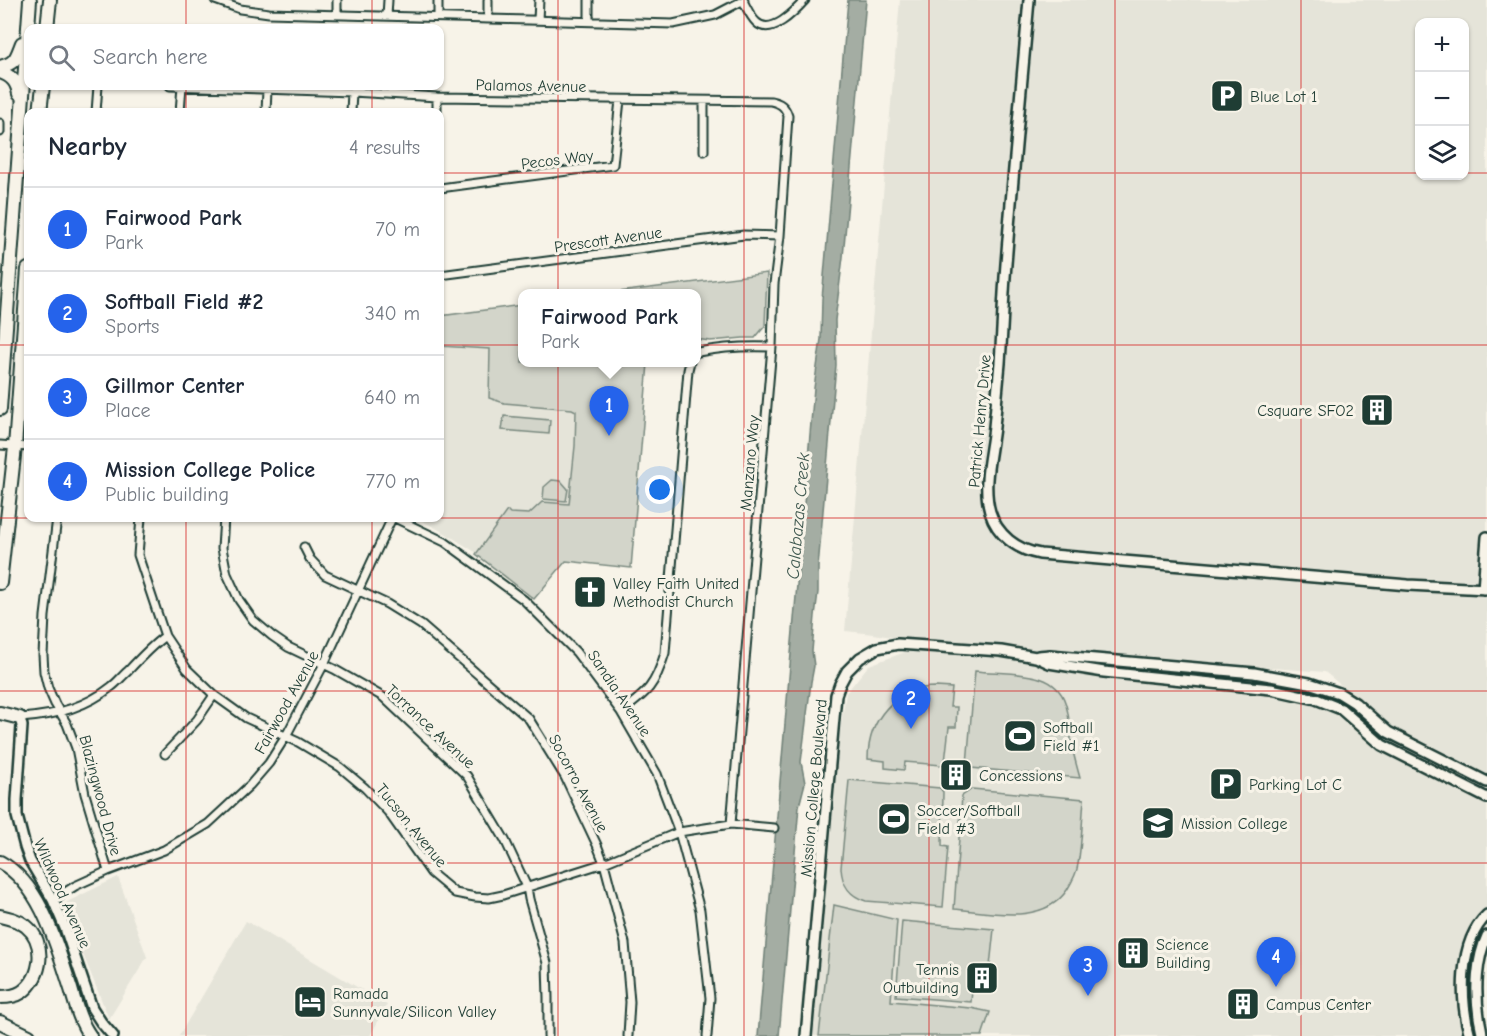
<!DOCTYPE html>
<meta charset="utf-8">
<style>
body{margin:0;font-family:"Comic Neue",sans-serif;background:#f2f2f3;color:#1f2937}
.controls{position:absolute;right:18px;top:18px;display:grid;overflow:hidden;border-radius:12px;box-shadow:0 2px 4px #0004}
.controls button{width:54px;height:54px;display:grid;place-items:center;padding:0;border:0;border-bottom:2px solid #e0e1e3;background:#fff;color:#1f2937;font:30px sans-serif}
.you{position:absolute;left:660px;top:490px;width:21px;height:21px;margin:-15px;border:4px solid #fff;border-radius:50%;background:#1a73e8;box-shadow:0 0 0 9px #1a73e833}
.badge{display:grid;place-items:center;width:39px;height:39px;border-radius:50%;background:#2563eb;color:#fff;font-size:20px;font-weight:700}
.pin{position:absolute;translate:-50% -50px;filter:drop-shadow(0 2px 3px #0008)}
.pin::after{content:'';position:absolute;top:32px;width:21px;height:18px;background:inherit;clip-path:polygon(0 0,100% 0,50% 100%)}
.popup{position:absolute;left:518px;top:289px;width:183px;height:78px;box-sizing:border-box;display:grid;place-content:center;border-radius:12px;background:#fff;filter:drop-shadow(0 2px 4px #0005);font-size:20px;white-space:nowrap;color:#747a83}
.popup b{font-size:22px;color:#1f2937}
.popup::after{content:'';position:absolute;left:50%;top:100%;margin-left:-12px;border:12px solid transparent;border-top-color:#fff}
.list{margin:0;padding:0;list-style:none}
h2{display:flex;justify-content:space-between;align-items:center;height:78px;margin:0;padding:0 24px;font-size:26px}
h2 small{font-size:20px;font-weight:400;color:#747a83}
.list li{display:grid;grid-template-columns:39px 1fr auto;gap:18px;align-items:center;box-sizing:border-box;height:84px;padding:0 24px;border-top:2px solid #e0e1e3}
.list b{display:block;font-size:22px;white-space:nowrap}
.list p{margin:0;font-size:20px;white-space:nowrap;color:#747a83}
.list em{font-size:20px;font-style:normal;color:#747a83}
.icon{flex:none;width:33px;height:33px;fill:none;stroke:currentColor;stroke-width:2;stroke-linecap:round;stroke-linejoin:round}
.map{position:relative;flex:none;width:1487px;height:1036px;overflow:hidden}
.search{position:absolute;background:#fff;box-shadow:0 2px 4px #0004;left:24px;top:24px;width:420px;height:66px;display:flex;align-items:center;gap:15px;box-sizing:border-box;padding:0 21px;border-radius:12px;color:#747a83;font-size:22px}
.panel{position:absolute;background:#fff;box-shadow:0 2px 4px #0004;left:24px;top:108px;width:420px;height:414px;border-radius:12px}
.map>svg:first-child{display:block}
</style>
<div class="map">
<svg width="1487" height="1036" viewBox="0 0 1487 1036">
<rect width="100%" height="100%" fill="#f7f3e8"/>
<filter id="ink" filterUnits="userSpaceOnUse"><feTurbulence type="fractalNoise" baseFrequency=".0167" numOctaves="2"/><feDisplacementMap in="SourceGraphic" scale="12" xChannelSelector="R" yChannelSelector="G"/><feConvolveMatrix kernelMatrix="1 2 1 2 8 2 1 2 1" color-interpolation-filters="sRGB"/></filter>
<g filter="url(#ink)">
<path fill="#e5e4d9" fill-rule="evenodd" d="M900 0H1487V775L1392 728 1325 672 908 640 874 634 845 631ZM1420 22H1464V176H1420Z
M440 346 490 349 504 403 572 409 576 411 575 446 569 504 542 502 530 514 506 513 477 553 445 533 417 518H440Z
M914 649 1006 656 1046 666 1119 678 1245 689 1312 702 1335 711 1344 716 1368 739 1487 803V909L1478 919 1461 963 1459 1007 1465 1036H810L833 774 846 693 869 665Z
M118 877 147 957 109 1019 63 904Z
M246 921 387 1005 370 1036H179Z"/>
<path fill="#d3d5ca" stroke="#79897f" stroke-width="1.5" d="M767 273 765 326 755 338H743L710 341 696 339V294L611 293Z
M522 305V362L648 363 631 568 566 561 534 599 476 554 506 512 508 511 510 513 529 514 542 502 569 504 575 446 576 411 572 409 504 403 489 398 490 349 440 346V316Z
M504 416 550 420 549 434 502 430Z
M552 480 561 481 568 489 566 501 543 499 544 487Z
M975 671C994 673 1018 672 1036 677 1072 686 1068 718 1072 746 1074 757 1077 767 1080 778L971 768 967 764Z
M936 687 952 688 950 707H957L956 727H949L945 762 942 765 905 762 904 770 885 768V761L868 759C868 720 895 687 936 687Z
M849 780 940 788 943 792 942 846 948 847 943 907 866 901C849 896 842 885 841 868Z
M972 789 1084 799C1082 821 1082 843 1078 864 1077 873 1072 882 1067 890 1043 926 990 912 954 909L962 796Z
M834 905 897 920 891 1001 971 1008 990 1012 982 1036H819Z
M902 921 994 929 990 966 974 965 971 1002 896 996Z"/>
<path fill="#a4ada3" stroke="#6f8077" stroke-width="1.5" d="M848 0H866L843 257 835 320 836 365 818 567V592L815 616 812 651 814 666 811 682 801 762 805 783 799 806 779 1036H758L814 388 821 339 822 299Z"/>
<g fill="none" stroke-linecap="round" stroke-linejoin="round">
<defs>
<path id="street" d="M215 0 240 9 269 13 673 24 715 15 744 0
M743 1C747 8 750 16 756 22 771 37 795 11 805 0
M337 14V0
M387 16 388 0
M438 17V0
M488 19V0
M538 20 539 0
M589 21V0
M170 86 352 92 437 97 771 101C780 103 785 106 788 116L780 236 774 284 772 347 731 824
M96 112 98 86
M180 112 182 86
M266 112 267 90
M351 112 352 92
M437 112V97
M0 123V132
M704 151V101
M440 188 613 165 620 100
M440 275 744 235 780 236
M696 353 698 352C723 347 747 346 772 347
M0 445 28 447
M57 518 45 616 43 655 44 672 48 688 55 704 67 724 76 748 85 794 108 871
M141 518 138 555 165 636 187 669 214 695 246 718 298 742 340 767 365 788 388 812 431 873 455 893 475 897 489 898 503 895 604 863 679 832 731 824 774 828
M224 518 222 548 227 574 239 600 253 620 272 636 288 647 334 669 383 697 467 776 505 840 527 887 529 899 547 963 548 998V1036
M395 518 445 542 524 600 576 652 621 712 657 774 679 832 700 910 710 998 707 1036
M304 547 310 559 325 575 387 604 421 625 529 719 565 777 597 845 604 863 625 943 630 1002 628 1036
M621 712C648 692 655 686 665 653L688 370 690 362
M20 718C53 716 85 708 111 687 117 683 122 676 128 671 140 658 151 646 165 636
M165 754 197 720 214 695
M53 900 75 886 108 871 164 850 208 824 250 785 269 763 286 736 324 664 392 518"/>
<path id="secondary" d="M1029 0C1021 92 1012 184 1005 277 1003 306 1002 334 1000 363 998 384 996 406 994 427 991 455 982 484 990 512 997 535 1017 550 1040 554L1408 585 1487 589
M1483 589 1487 537
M1038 656 1050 655 1254 673 1309 683 1339 693 1355 703 1388 732 1487 782
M20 718 22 726 17 800V816L25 847 30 861 53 900 65 928 92 1008 101 1022 113 1036
M806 1036 836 695 840 684 847 671 860 658 877 648 898 644 1001 651 1036 657 1049 663 1104 672 1271 689 1316 699 1341 709 1382 745 1487 798
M1470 1036C1460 1001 1458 942 1487 915
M1482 1036C1482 1029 1480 1024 1479 1017 1475 991 1476 960 1487 936"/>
<path id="highway" d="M47 28 50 0
M0 67C16 63 16 58 22 43
M0 72C12 76 17 82 19 94
M40 112 43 86
M0 409 30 0
M0 583 15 447 28 269
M0 713 20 718
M0 862C42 885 57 947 71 989 76 1006 80 1022 90 1036
M0 916C9 918 18 920 26 926 46 942 43 977 22 992 16 996 8 997 0 997
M0 1022 29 1036"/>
</defs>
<use href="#street" stroke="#1f3d34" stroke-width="11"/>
<use href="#secondary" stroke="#1f3d34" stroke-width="14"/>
<use href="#highway" stroke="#1f3d34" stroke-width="16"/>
<use href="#street" stroke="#f7f3e8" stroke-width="7"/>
<use href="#secondary" stroke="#f7f3e8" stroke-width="9"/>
<use href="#highway" stroke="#f7f3e8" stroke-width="12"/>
</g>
</g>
<path fill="none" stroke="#d62828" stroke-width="1.5" stroke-opacity="0.55" d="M186 0V28M372 0V28M558 0V1036M744 0V1036M929 0V1036M1115 0V1036M1301 0V1036M186 86V112M372 86V112M0 173H28M440 173H1420M1464 173H1487M0 345H28M440 345H1487M0 518H1487M186 518V1036M372 518V1036M0 691H1487M0 863H1487"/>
<defs>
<symbol id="parking-square" viewBox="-11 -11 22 22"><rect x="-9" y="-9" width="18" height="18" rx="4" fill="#1f3d34" stroke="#f7f3e8"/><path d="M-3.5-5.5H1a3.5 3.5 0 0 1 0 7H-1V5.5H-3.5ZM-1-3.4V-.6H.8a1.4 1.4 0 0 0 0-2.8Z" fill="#fff"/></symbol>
<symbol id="building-square" viewBox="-11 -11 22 22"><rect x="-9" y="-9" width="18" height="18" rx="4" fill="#1f3d34" stroke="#f7f3e8"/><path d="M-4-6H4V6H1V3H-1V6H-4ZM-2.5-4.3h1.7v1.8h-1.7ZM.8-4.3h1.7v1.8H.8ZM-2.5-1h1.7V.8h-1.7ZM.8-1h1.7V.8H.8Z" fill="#fff"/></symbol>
<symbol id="church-square" viewBox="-11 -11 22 22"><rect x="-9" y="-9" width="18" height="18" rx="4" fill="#1f3d34" stroke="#f7f3e8"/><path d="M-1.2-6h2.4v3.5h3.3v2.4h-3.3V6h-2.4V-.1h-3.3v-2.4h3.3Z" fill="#fff"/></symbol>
<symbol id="stadium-square" viewBox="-11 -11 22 22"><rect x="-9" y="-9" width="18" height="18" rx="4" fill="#1f3d34" stroke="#f7f3e8"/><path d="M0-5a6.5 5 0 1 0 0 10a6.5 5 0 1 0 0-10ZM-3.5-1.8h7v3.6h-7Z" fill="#fff"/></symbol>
<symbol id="university-square" viewBox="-11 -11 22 22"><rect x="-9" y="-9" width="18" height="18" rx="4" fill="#1f3d34" stroke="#f7f3e8"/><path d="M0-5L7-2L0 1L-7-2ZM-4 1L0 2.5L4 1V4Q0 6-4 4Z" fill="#fff"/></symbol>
<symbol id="hotel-square" viewBox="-11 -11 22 22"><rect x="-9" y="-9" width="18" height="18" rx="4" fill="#1f3d34" stroke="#f7f3e8"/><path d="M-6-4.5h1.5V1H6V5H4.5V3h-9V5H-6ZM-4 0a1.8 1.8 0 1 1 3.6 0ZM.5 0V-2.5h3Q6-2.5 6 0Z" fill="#fff"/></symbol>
</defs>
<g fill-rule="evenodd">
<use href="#parking-square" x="1208" y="77" width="38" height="38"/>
<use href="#building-square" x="1358" y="391" width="38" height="38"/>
<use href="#church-square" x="571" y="573" width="38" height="38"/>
<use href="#stadium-square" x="1001" y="717" width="38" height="38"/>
<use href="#building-square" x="937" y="756" width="38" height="38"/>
<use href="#parking-square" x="1207" y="765" width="38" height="38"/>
<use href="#stadium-square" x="875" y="800" width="38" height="38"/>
<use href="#university-square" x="1139" y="804" width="38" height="38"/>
<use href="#building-square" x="1114" y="934" width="38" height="38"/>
<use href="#building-square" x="963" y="959" width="38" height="38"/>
<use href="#hotel-square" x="291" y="983" width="38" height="38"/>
<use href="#building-square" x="1224" y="985" width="38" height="38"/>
</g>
<g text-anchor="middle" stroke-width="6" stroke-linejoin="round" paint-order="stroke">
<g font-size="16" fill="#1f3d34" stroke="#f7f3e8">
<text transform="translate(531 85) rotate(1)" y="6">Palamos Avenue</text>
<text transform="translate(557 159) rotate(-7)" y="6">Pecos Way</text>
<text transform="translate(608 239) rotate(-8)" y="6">Prescott Avenue</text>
<text transform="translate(979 421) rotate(-85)" y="6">Patrick Henry Drive</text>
<text transform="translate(749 463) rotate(-85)" y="6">Manzano Way</text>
<text transform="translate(620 693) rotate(56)" y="6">Sandia Avenue</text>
<text transform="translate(286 702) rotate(-61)" y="6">Fairwood Avenue</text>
<text transform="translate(431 726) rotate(43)" y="6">Torrance Avenue</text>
<text transform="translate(579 783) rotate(62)" y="6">Socorro Avenue</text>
<text transform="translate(813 788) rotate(-85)" y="6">Mission College Boulevard</text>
<text transform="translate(101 795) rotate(75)" y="6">Blazingwood Drive</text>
<text transform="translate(412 825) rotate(51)" y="6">Tucson Avenue</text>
<text transform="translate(63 893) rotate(66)" y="6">Wildwood Avenue</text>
</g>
<g font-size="16" fill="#1f3d34" stroke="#f7f3e8" text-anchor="start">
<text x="1250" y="102">Blue Lot 1</text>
<text x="1354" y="416" text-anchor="end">Csquare SFO2</text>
<text x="613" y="589">Valley Faith United<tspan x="613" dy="18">Methodist Church</tspan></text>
<text x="1043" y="733">Softball<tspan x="1043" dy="18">Field #1</tspan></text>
<text x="979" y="781">Concessions</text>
<text x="1249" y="790">Parking Lot C</text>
<text x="917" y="816">Soccer/Softball<tspan x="917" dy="18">Field #3</tspan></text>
<text x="1181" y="829">Mission College</text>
<text x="1156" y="950">Science<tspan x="1156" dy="18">Building</tspan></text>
<text x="959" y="975" text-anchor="end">Tennis<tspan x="959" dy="18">Outbuilding</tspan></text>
<text x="333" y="999">Ramada<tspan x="333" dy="18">Sunnyvale/Silicon Valley</tspan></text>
<text x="1266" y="1010">Campus Center</text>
</g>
<g font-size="18" font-style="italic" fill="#405950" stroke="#f7f3e8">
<text transform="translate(798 516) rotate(-85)" y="6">Calabazas Creek</text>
</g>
</g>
</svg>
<div class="controls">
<button>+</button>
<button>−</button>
<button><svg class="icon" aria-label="layers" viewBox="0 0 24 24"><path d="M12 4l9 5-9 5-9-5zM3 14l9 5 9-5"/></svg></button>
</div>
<div class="you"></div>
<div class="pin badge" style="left:609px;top:436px">1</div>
<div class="popup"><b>Fairwood Park</b>Park</div>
<div class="pin badge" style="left:911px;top:729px">2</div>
<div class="pin badge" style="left:1088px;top:996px">3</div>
<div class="pin badge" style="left:1276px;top:987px">4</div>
<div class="search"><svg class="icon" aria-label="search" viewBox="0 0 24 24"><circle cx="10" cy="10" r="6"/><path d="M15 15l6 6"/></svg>Search here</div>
<section class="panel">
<h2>Nearby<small>4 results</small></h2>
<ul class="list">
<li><span class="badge">1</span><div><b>Fairwood Park</b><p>Park</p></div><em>70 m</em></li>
<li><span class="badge">2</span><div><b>Softball Field #2</b><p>Sports</p></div><em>340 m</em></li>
<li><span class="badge">3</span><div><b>Gillmor Center</b><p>Place</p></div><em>640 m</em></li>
<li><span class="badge">4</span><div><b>Mission College Police</b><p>Public building</p></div><em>770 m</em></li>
</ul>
</section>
</div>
